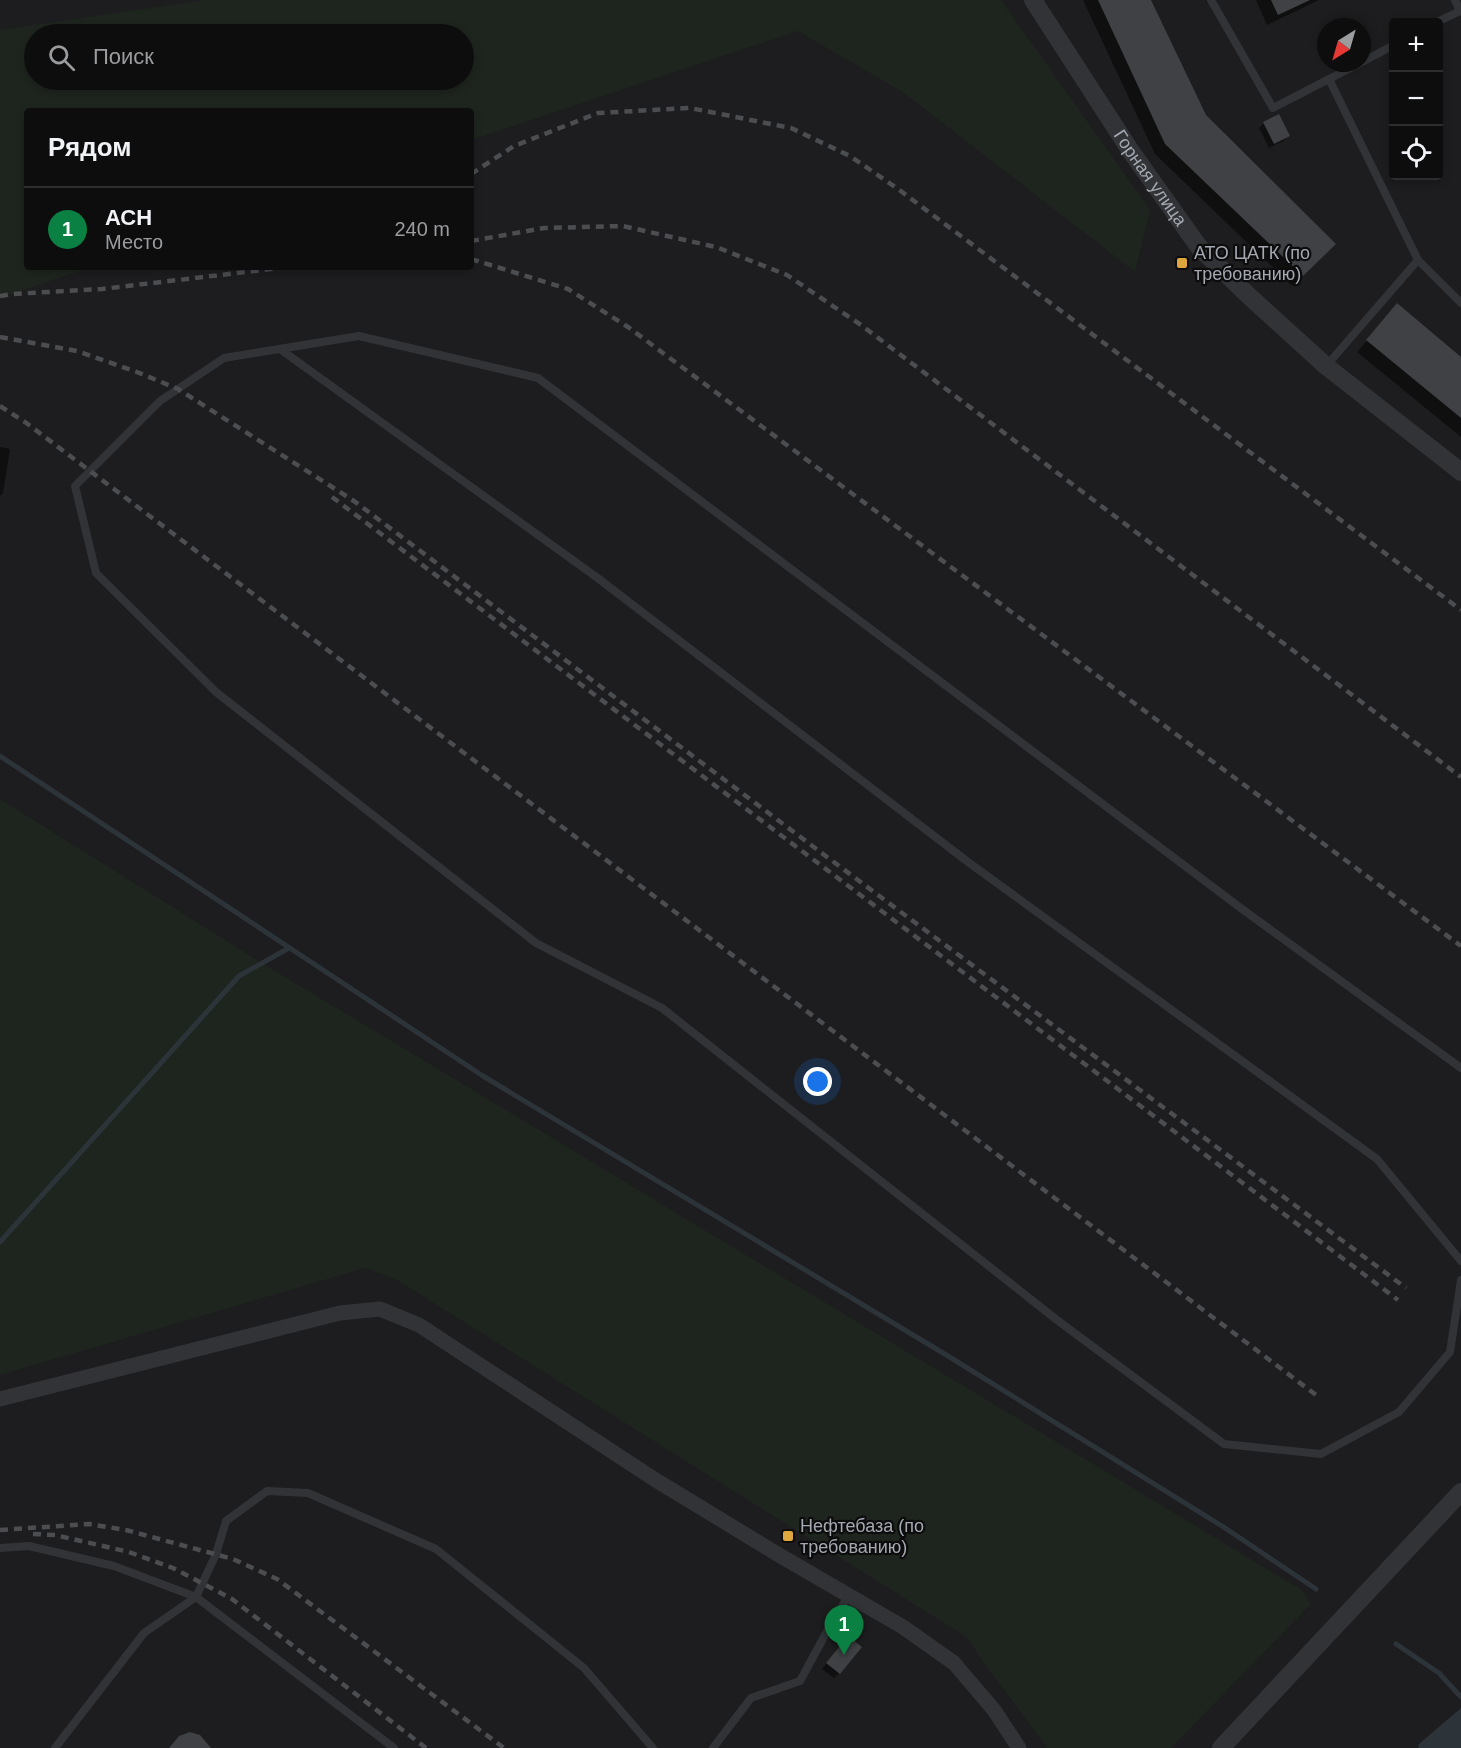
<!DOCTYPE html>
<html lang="ru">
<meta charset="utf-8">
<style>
body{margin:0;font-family:Arial,sans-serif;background:#161617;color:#f1f3f6}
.controls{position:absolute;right:18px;top:18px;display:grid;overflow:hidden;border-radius:6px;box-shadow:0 3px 9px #0003}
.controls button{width:54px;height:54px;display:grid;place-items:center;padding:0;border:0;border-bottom:2px solid #2d2d2e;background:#0d0d0e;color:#f1f3f6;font:30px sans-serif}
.compass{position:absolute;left:1317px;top:18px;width:54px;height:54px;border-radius:50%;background:#0d0d0e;box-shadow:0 3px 9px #0003;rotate:217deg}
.you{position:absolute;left:818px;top:1082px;width:21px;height:21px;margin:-15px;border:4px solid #fff;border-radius:50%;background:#1a73e8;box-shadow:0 0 0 9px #1a73e833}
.badge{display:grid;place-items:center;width:39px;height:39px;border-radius:50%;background:#0b8043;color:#fff;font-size:20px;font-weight:700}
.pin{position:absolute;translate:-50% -50px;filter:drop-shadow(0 2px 3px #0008)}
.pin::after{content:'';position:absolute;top:32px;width:21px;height:18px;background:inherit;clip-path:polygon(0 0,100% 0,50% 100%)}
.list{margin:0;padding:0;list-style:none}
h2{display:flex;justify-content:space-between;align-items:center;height:78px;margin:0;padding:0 24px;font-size:26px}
h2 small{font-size:20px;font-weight:400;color:#9a9c9e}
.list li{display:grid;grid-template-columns:39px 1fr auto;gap:18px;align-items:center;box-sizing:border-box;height:84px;padding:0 24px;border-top:2px solid #2d2d2e}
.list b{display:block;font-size:22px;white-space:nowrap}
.list p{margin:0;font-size:20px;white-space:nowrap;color:#9a9c9e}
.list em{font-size:20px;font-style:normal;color:#9a9c9e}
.icon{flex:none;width:33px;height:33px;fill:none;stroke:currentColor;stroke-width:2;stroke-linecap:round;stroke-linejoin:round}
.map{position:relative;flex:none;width:1461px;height:1748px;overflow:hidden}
.search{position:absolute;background:#0d0d0e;box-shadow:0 3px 9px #0003;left:24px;top:24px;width:450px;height:66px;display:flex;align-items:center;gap:15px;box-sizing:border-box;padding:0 21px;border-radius:33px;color:#9a9c9e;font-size:22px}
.panel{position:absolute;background:#0d0d0e;box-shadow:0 3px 9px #0003;left:24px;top:108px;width:450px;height:162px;border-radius:6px}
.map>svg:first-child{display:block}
</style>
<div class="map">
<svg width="1461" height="1748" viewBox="0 0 1461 1748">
<rect width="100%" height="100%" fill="#111112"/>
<path fill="#1d1d1f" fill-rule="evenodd" d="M0 0H1461V1748H0ZM1394 22H1438V176H1394ZM1326 27H1362V63H1326ZM34 34H464V80H34ZM27 111H471V267H27Z"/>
<path fill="#1e241e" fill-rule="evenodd" d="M204 0H1001L1150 210 1135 272 904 93 798 31 471 140V111H27V267H92L12 294 0 295V30ZM34 34H464V80H34Z
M0 799 262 963 1302 1590 1311 1604 1171 1748H1047L979 1656 968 1638 397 1280 365 1268 0 1375Z"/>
<path fill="#2c3339" d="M1461 1708V1748H1418L1419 1744Z"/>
<path fill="#0007" d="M1083 0H1150L1204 116 1334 244 1292 286 1155 154Z
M1256 0H1319L1267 25Z
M1264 123 1288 136 1283 141 1269 148 1259 128Z
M1397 305 1461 359V437L1357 352Z
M0 447 10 449 3 493 0 496Z
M843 1642 839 1673 834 1678 822 1669Z"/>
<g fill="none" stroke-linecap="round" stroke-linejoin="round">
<path stroke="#2c3339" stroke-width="5" d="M0 756 483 1076 948 1356 1222 1526 1316 1589
M0 1242 239 976 289 948
M1396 1644 1439 1673 1461 1697"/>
</g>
<path fill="#404145" d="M1098 0H1151L1206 115 1336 244 1303 276 1165 144Z
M1271 0H1310L1278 15Z
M1279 114 1290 136 1274 144 1263 122Z
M1397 303 1461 357V418L1366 340Z
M848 1636 862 1647 840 1674 826 1663Z
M190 1732 200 1735 211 1748H169L179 1736Z"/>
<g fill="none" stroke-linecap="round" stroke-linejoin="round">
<path stroke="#323337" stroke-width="8" d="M1211 0 1273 108 1329 79
M1437 22 1460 11 1455 0
M1362 62 1394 45
M1418 260 1461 303
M280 349 599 579 968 862 1377 1159 1461 1261
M1327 365 1418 260 1329 79 1360 63
M1461 1068 1242 909 538 378 359 336 224 358 160 401 75 486 96 573 216 692 536 943 662 1008 1057 1320 1224 1444 1321 1454 1399 1412 1450 1352 1461 1280
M0 1548 29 1546 114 1566 196 1597 394 1748
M55 1748 144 1633 196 1597 216 1554 226 1521 267 1491 308 1493 436 1549 584 1668 653 1748
M713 1748 751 1698 800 1681 831 1624 849 1595"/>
<path stroke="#323337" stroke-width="15" d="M0 1399 340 1313 380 1309 419 1325 654 1479 779 1555 903 1627 954 1663 994 1710 1019 1748"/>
<g stroke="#323337" stroke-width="18">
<path id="s1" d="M1033 0 1130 150 1199 247 1249 296 1326 366 1461 472"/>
<path d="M1221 1748 1461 1492"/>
</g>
<path stroke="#4b4d51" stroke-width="4.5" stroke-dasharray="8 6" stroke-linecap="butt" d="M471 174 514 146 598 113 690 108 791 128 850 156 898 189 1461 610
M471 241 544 228 623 226 716 247 787 275 861 325 1461 777
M471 259 568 289 628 327 1461 946
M0 296 12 294 102 289 288 267
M0 337 77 351 137 372 178 389 354 501 827 857 1406 1288
M0 406 25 422 1316 1395
M332 497 1398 1300
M0 1530 89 1524 126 1530 233 1559 277 1579 504 1748
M33 1534 55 1535 129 1552 173 1568 232 1599 426 1748"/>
</g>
<g fill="#dda73e" stroke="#0c0c0d" stroke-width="2">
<rect x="1176" y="257" width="12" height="12" rx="3"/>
<rect x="782" y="1530" width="12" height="12" rx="3"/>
</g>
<g text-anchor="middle" stroke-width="4.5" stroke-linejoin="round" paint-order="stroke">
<g font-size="18" fill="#a4a8b1" stroke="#0c0c0d">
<text dy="6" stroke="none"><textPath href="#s1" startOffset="213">Горная улица</textPath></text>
</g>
<g font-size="18" fill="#a4a8b1" stroke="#0c0c0d" text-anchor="start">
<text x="1194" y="259">АТО ЦАТК (по<tspan x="1194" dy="21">требованию)</tspan></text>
<text x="800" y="1532">Нефтебаза (по<tspan x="800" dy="21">требованию)</tspan></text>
</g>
</g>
</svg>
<div class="controls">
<button>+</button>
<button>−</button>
<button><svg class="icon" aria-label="locate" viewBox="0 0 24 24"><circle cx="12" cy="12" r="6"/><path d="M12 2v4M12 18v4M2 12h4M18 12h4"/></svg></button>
</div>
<svg class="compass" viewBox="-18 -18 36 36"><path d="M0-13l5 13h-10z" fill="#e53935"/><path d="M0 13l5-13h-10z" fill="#9a9c9e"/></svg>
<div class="you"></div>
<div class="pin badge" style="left:844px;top:1655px">1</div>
<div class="search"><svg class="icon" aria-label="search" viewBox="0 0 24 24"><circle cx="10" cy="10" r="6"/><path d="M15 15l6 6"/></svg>Поиск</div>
<section class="panel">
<h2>Рядом<small></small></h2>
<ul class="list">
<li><span class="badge">1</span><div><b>АСН</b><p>Место</p></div><em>240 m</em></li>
</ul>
</section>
</div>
